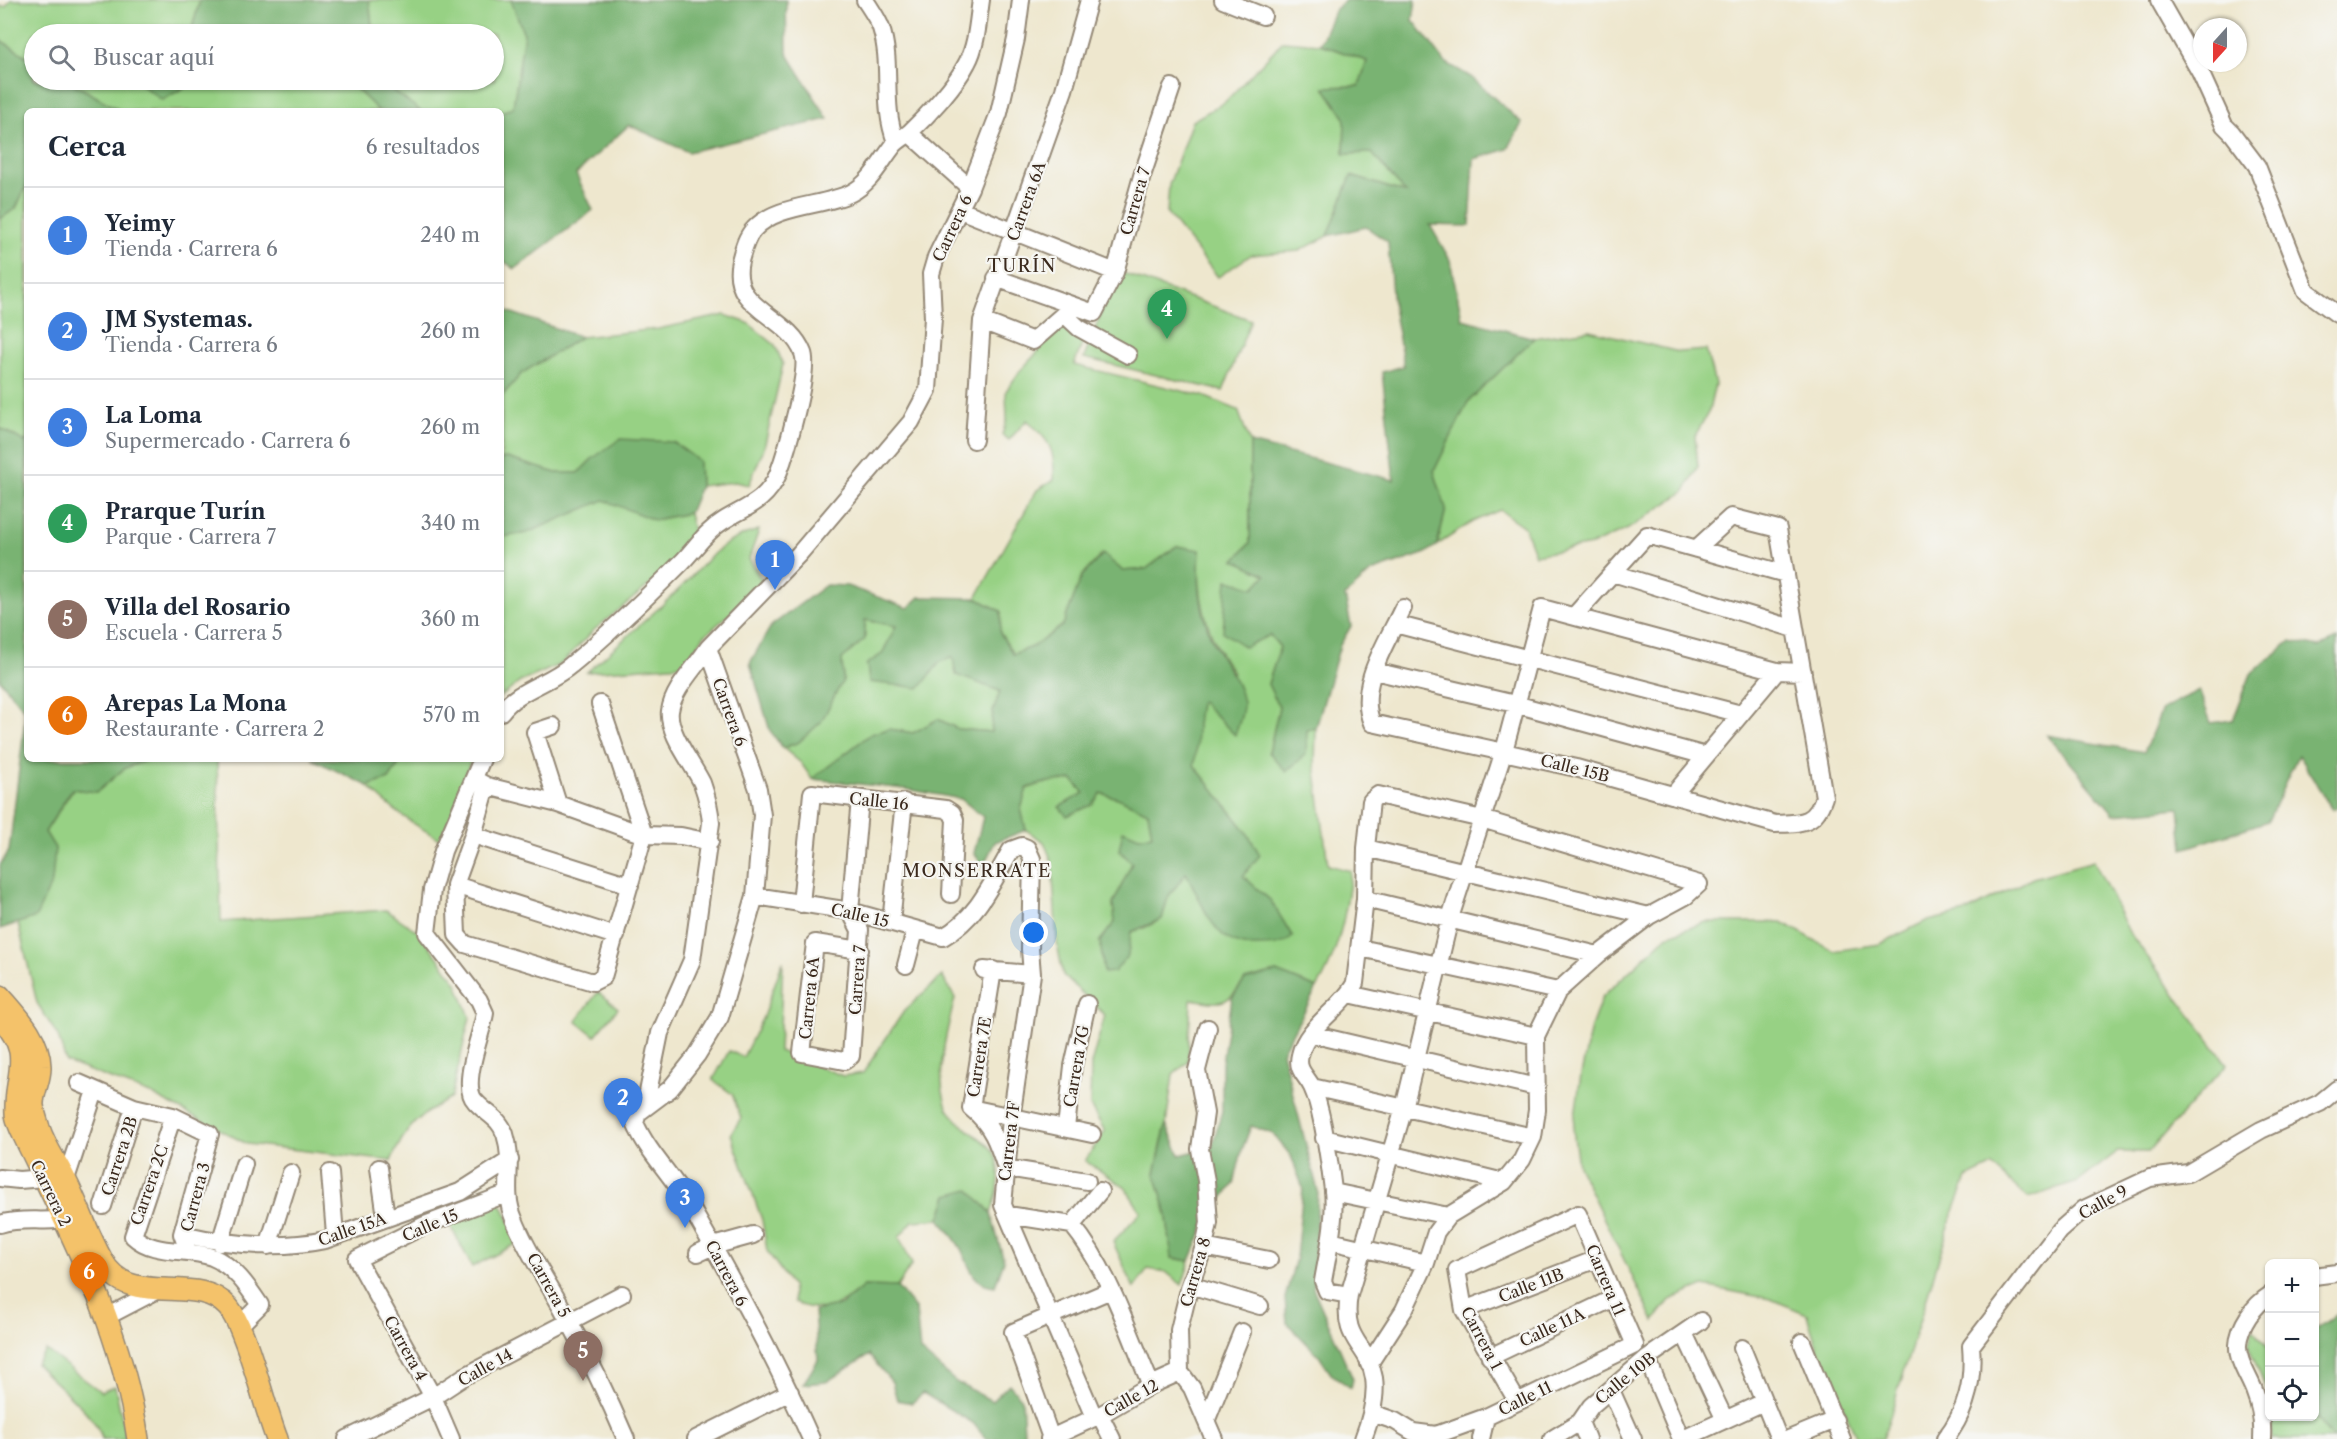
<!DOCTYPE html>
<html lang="es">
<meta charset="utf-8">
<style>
body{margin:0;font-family:"Libre Caslon Text",serif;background:#f2f2f3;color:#1f2937}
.controls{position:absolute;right:18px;bottom:18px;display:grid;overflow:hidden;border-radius:9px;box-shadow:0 2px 4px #0004}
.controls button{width:54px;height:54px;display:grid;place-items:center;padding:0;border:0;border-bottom:2px solid #e0e1e3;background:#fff;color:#1f2937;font:30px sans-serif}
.compass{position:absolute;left:2193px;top:18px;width:54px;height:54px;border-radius:50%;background:#fff;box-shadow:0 2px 4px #0004;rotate:201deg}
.you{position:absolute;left:1034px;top:933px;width:21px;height:21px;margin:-15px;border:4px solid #fff;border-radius:50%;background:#1a73e8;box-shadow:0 0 0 9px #1a73e833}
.badge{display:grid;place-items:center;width:39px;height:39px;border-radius:50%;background:#111827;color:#fff;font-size:20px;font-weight:700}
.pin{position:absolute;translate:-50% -50px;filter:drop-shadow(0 2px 3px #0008)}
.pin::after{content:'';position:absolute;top:32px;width:21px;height:18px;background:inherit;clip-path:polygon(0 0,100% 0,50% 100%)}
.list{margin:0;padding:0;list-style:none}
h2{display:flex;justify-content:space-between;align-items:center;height:78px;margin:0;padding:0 24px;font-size:26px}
h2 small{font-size:20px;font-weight:400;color:#747a83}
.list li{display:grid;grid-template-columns:39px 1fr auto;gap:18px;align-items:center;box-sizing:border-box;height:96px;padding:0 24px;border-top:2px solid #e0e1e3}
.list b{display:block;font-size:22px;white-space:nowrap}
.list p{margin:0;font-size:20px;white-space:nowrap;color:#747a83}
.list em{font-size:20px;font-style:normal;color:#747a83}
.icon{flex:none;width:33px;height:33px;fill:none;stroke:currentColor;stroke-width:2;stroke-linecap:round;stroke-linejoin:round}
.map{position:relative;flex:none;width:2337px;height:1439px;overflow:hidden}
.search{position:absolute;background:#fff;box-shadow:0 2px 4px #0004;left:24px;top:24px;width:480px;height:66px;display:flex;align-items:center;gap:15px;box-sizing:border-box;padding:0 21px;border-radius:33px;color:#747a83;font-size:22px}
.panel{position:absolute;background:#fff;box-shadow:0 2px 4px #0004;left:24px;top:108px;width:480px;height:654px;border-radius:9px}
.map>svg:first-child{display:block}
</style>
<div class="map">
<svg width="2337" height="1439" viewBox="0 0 2337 1439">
<rect width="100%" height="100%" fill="#f6f6f2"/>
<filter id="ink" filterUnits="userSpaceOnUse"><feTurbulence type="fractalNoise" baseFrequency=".0167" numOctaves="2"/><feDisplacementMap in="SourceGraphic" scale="12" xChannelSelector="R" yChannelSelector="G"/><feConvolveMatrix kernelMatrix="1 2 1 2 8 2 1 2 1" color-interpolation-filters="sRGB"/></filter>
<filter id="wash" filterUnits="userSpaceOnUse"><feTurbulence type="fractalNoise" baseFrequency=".008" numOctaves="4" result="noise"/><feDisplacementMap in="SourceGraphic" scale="24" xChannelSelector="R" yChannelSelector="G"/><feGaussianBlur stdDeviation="1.35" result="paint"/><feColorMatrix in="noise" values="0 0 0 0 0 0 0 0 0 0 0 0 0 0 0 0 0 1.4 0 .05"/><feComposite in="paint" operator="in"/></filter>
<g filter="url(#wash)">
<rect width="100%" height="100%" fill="#eee7ce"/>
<path fill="#97d184" stroke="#697e51" stroke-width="1.5" d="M11 0H200L191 31 193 34H171L169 26 134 34H34V61L0 40V6L5 7Z
M369 0H511L524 34 513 108 501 112 421 111 378 81 494 80V34H373Z
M1283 41 1320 44 1367 61 1359 86 1325 87 1345 118 1344 154 1372 153 1407 193 1351 176 1328 236 1299 251 1251 255 1218 277 1167 213 1169 185 1192 121 1225 102Z
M67 80H135L162 99 198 80H347L379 111H121Z
M27 184V439L25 442 0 428V219L16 208Z
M1117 271 1251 320 1223 391 1084 358Z
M725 315 748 323 775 345 783 364 764 448 749 485 735 482 700 486 699 461 592 459 579 473H556L507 458 501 459V397L522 373 581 337 658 329Z
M1063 325 1083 342 1074 365 1203 396 1238 410 1250 443V543L1235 560 1267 574 1254 588 1270 635 1280 647 1268 684 1279 707 1269 752 1307 730 1316 728 1315 764 1328 865 1351 871C1347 911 1339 954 1317 988L1276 972 1245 980C1226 1007 1221 1004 1191 999L1188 1062 1173 1075 1166 1124 1155 1174 1166 1210 1172 1258 1190 1261 1182 1285 1166 1272 1148 1269 1134 1288 1113 1242 1141 1212 1125 1187 1085 1161 1105 1131 1090 1106 1091 1064 1105 1015 1063 975 1057 943 1052 862 1044 842 1026 830 1021 809 1026 789 1048 782 1073 780 1084 793 1078 809 1092 805 1100 793 1118 798 1148 812 1153 835 1139 837 1123 831 1132 863 1113 904 1115 922 1100 941 1144 928 1162 919 1168 897 1186 872 1203 906 1271 901 1242 876 1246 831 1194 765C1199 745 1190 719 1201 701 1207 690 1224 681 1233 673 1206 636 1196 595 1200 550L1177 546 1146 569 1123 571 1102 554 1082 576 1063 625 1034 646 1013 654 1000 633 1001 611 976 598 1037 490 1054 480C1055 449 1050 441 1027 420L1009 440 1002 435 1007 419 1006 391 1020 371Z
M1589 330 1679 352 1706 350 1715 384 1709 411 1695 436 1698 466 1685 491 1628 529 1592 545 1535 555 1524 527 1500 510 1472 522 1437 545 1446 509 1434 471 1468 402 1534 338Z
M604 499 654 520 689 513 694 536 663 574 594 630 561 664 520 682 501 697V537L527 533Z
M759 530 749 559 762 580 738 607 704 636 684 665 587 672C616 646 645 621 673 595 704 567 715 541 759 530Z
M865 620 897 626 882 654 867 664 940 662 953 657 989 687 1000 691 993 712 991 732 958 729 938 719 913 733 889 729 871 734 812 779 801 763 783 748 799 742 843 680 842 659 865 639Z
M150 759H217L221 922 386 910 420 933 457 983 470 1017 451 1098C418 1116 406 1126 391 1161L247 1144 153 1095 66 1062 58 1036 37 1003 18 923 36 917 55 849 45 832 73 789 97 792 125 768Z
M402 759H471L444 841C415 826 390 809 368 786L389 779Z
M2094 861 2129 932 2227 1064 2148 1152H2117L2078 1182 2028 1198 1992 1166 1967 1178 1952 1216 1883 1439H1857C1840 1397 1818 1357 1807 1314L1771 1299 1704 1286 1670 1300 1654 1321 1578 1166 1573 1129 1581 1075 1591 1027 1602 997 1667 936 1706 922H1782L1834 951 1880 944 1924 922 1966 912 2033 878Z
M783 961 779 1051 843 1076 863 1073 904 1011 942 976 955 998C947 1032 934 1072 947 1107 949 1112 954 1116 958 1121 967 1130 977 1136 987 1144 1006 1161 999 1192 991 1213L969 1190 948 1195 940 1219 913 1221 899 1237 912 1264 897 1287 864 1286C838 1307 827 1315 794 1303L792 1286 767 1251 762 1220 731 1134 741 1118 732 1094 713 1080 729 1051 743 1057 763 1017Z
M598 992 618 1008 595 1036 576 1021Z
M499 1200 520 1242 472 1267 450 1224Z
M2253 1328 2269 1349V1409L2268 1394 2248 1345Z
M46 1350 101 1392 115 1386 126 1439H102C98 1415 53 1383 36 1364Z
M2315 1416 2333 1439H2272L2270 1417Z"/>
<path fill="#79b372" stroke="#5a6e48" stroke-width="1.5" d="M200 0H369L373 34H302L293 26 278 34H193L191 32Z
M511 0H786L787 53 828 119 688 152 629 125 576 174 593 210 515 269 501 259V112L513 108 524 34Z
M1346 0H1416L1413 20 1445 62 1471 77 1522 123 1508 149 1474 159 1470 226 1430 225 1450 260 1462 319 1534 338 1468 402 1434 471 1446 509 1437 545 1426 553 1371 572 1345 596 1351 626 1340 645 1316 728 1307 730 1306 754 1286 772 1269 752 1279 707 1268 684 1280 647 1270 635 1245 647 1223 632 1227 579 1254 588 1266 575 1235 560 1250 543V443L1394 480 1382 372 1404 366 1393 307 1388 242 1366 227 1328 236 1351 176 1406 193 1372 153 1344 154 1345 118 1324 87 1359 86 1367 61 1320 44 1335 9Z
M0 40 34 61V80H67L121 111H27V184L16 208 0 219Z
M135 80H198L162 100Z
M347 80H378L421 111H379Z
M501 309 581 337 522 373 501 397Z
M0 428 25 442 27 439V759H150L125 768 97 792 72 789 45 832 55 848 52 882 36 917 0 929V865L9 851 26 712 0 680Z
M620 439 673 442 699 461 700 486 689 513 654 520 604 500 527 533 501 537V459L507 458 556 473H578L592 459Z
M1177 546 1200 550C1197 585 1201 622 1219 653 1228 670 1240 683 1243 703 1244 712 1238 726 1235 735L1201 701C1194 724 1199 743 1194 765L1246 831 1260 855 1243 876 1271 901 1293 937C1281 946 1273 946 1258 946 1212 948 1205 905 1186 873L1168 897 1162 919 1131 932 1128 955 1114 972 1104 973 1100 941 1115 922 1113 904 1132 863 1119 850 1123 830 1139 837 1152 835 1148 812 1118 798 1101 793 1092 805 1067 816 1059 807 1084 793 1073 780 1048 782 1027 788 1021 809 1026 830 995 842 983 866 974 853 983 817 961 799 906 789 812 779 871 734 889 729 913 733 938 719 958 729 991 732 993 712 1000 691 956 675 953 657 940 662 920 688 869 682 867 664 882 654 896 626 865 620V639L842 659 843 680 821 722 799 742 783 748 770 731 750 663 771 626 826 585 847 586 908 608 920 597 976 598 1001 611 1000 633 1013 654 1034 646 1063 625 1082 576 1103 554 1123 571 1146 569Z
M2337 639V808L2332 809 2298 755 2268 821 2183 849 2179 808 2114 814 2047 735 2144 752 2162 709 2199 690 2211 723 2233 720 2251 674 2291 641 2318 647Z
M312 759H402L389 779 368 786Z
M1276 972 1317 988 1282 1052 1318 1191 1313 1288 1353 1379 1351 1388 1331 1374 1319 1356 1287 1323 1285 1298 1296 1258 1303 1188 1291 1156 1273 1134 1251 1126 1242 1150 1234 1184 1208 1217 1190 1261 1172 1258 1166 1210 1155 1174 1166 1124 1180 1155 1212 1147 1222 1111V1063L1232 998 1245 980Z
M969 1189 991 1213 997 1236 1004 1261 995 1286C972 1284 971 1269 962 1251 957 1240 947 1230 940 1219L948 1195Z
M864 1286 897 1287 916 1310 920 1351 956 1382 992 1401 1009 1384 1022 1399 1024 1433 1018 1439H986L973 1423 923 1393 912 1403 897 1400 892 1382 869 1355 826 1382 803 1384 818 1360 814 1311 841 1305Z
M2337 1314V1439H2333L2315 1416 2314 1330Z"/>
</g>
<g filter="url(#ink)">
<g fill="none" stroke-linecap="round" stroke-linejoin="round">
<defs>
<path id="minor" d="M865 0C870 8 878 19 881 28 893 65 881 103 896 142
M1223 0 1263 16
M2159 0 2200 72 2224 125 2232 133 2257 166 2306 291 2337 314
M909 133 970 188
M960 210 1115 272
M996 278 1094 313 1115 272 1142 176 1172 87
M1064 314 1079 328 1128 355
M982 321 1033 341 1073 306
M974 440 982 321 1064 90 1089 0
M1613 573 1795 629
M1403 608C1388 641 1356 686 1372 723L1576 768 1775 824C1801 823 1815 825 1824 797L1778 529 1731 517 1696 549
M1574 616 1647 535 1786 574
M1395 624 1741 714
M1374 671 1515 704 1706 756
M600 704 644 835 603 977 593 982 465 944 457 935 455 885 473 835 630 885
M501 712C518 689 549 684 571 665 609 634 646 598 681 563 695 549 705 532 723 521 746 507 767 501 778 474 786 453 810 371 803 353 788 314 729 310 740 261 743 250 746 237 754 229 777 204 822 207 851 193 871 183 881 161 894 145 898 140 905 137 910 132 927 116 956 85 967 63 977 45 978 20 981 0
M553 726 535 732 558 804
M482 759 443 851 432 890 427 933 479 1000 485 1013C482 1034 460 1085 475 1101 486 1114 499 1117 505 1134 515 1164 501 1189 514 1219 526 1250 546 1279 562 1308 585 1350 607 1394 626 1439
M474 779 487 786 558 804 644 835 681 836 710 842
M1674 794 1777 671
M473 835 487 786
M1366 848 1649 916
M455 885 616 936
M755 896 850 911 943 937C977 918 992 883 1011 850L1022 846 1027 848 1032 859 1030 949 1032 974 1011 1119 1003 1205 1094 1417
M1365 899 1598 955
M801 904 812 793 946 809 952 813 955 820 951 894
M891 922 904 802
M1360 948 1558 991
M860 950 815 943 802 1053 844 1061 851 1056 860 930 850 911 860 799
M906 965 915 931
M984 970 1032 974
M993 970 971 1108C992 1125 998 1143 1006 1168L1087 1181
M1349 994 1536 1036
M1208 1028 1197 1070 1205 1113 1200 1149 1206 1181 1209 1223 1204 1247 1190 1285 1179 1330 1180 1372 1192 1388 1214 1439
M1311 1034 1536 1087
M79 1083 134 1107 173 1116 210 1134 182 1234 186 1245
M1312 1087 1533 1137
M645 1107 660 1033 692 960 711 823C710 809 707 797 702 783 693 764 667 732 670 711 673 689 696 667 708 648
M975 1109 1092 1134
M173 1116 133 1236C153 1255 186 1248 212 1257 234 1266 248 1287 260 1305L239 1326
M1066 1128 1073 1066 1087 1004
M1324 1138 1504 1182
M379 1168 386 1217
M330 1173 335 1235
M0 1178 19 1180 44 1178
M66 1179 95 1091
M1333 1192 1448 1216
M103 1206 134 1107
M1008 1215 1072 1225 1100 1191
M0 1224C26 1216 49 1225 73 1216
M1072 1225C1109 1270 1128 1331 1151 1385
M182 1234C229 1245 278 1250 325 1240L460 1192 510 1160
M1330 1241 1426 1263
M220 1243 244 1164
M268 1246 291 1173
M1204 1247 1269 1260
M698 1253 713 1246 753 1235
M2314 1276 2337 1273
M1190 1285 1260 1306
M1349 1295 1327 1291 1323 1281C1328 1252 1336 1220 1333 1190 1330 1166 1322 1108 1312 1087 1306 1075 1296 1070 1300 1055 1307 1025 1342 1009 1355 983L1365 899 1366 848 1371 801 1378 795 1482 819 1699 884 1686 896 1649 916 1598 955 1558 991 1536 1036 1537 1110 1533 1137 1522 1160 1504 1182 1448 1216 1436 1232 1426 1263 1404 1310 1369 1364
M1464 1310 1597 1259
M108 1316 156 1291
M1684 1333 1725 1420
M1802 1342 1842 1439
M1742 1348 1779 1439
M1490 1357 1614 1298
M1647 1358 1681 1439
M1611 1390 1633 1439
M1372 1413 1395 1421 1413 1432 1436 1435 1486 1417 1635 1345 1578 1214 1457 1270 1464 1310 1517 1401
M1100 1415 1112 1439
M1207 1419 1242 1332
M1580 1422 1587 1439
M1051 1438 1013 1332 1111 1290
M347 1439 433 1397 465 1376 622 1294
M451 1439 433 1397 357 1259 425 1225 506 1194
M696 1439 790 1392
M811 1439C775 1357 731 1277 686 1199 670 1173 647 1151 635 1123L638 1113 670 1089 697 1055 720 1017 755 896 762 815 758 789 708 648 799 554 911 422 928 390 933 318 931 274 936 257 970 188 999 113 1016 39 1021 0
M1049 1439 1100 1415 1151 1385 1180 1372
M1363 1439C1370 1421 1377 1398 1374 1378 1368 1342 1341 1343 1349 1295L1404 1108 1450 918 1504 751 1542 608 1777 671 1803 672
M1481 1439 1486 1417
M1552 1439 1580 1422 1591 1406 1647 1358 1701 1321
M1683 1439 1764 1402
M1789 1439 1835 1420
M1945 1439C1967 1411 1974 1381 1971 1346L2059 1231 2084 1209 2150 1178 2188 1173 2261 1130 2320 1103 2337 1089
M2262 1439C2263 1423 2261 1408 2255 1393 2250 1378 2237 1361 2238 1345 2239 1326 2254 1305 2270 1295"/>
<path id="major" d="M0 996C17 1016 39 1037 40 1066 41 1079 32 1093 33 1106 34 1113 37 1121 39 1128 45 1147 58 1164 66 1181 79 1207 88 1235 102 1260 129 1311 196 1271 228 1307 247 1329 264 1407 277 1439
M0 1017C36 1056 14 1072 16 1114 17 1121 21 1130 24 1136 72 1235 122 1329 138 1439"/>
</defs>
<use href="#minor" stroke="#948876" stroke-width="20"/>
<use href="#major" stroke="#948876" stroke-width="24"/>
<use href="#minor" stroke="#fff" stroke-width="16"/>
<use href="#major" stroke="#f4c26a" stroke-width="21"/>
</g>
</g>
<g text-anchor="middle" stroke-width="4.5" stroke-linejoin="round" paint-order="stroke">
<g font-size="16" fill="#3b2a1e" stroke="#f6f6f2">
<text transform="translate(1026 201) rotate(-70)" y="6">Carrera 6A</text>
<text transform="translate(1135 201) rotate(-74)" y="6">Carrera 7</text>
<text transform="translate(952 228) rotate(-65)" y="6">Carrera 6</text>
<text transform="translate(730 712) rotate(70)" y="6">Carrera 6</text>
<text transform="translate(1575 768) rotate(14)" y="6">Calle 15B</text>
<text transform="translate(879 801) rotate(6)" y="6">Calle 16</text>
<text transform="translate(860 915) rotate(13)" y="6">Calle 15</text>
<text transform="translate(857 980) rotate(-86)" y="6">Carrera 7</text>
<text transform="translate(809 998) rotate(-84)" y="6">Carrera 6A</text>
<text transform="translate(979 1057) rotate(-81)" y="6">Carrera 7E</text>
<text transform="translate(1076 1066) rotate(-80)" y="6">Carrera 7G</text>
<text transform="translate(1009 1141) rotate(-83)" y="6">Carrera 7F</text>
<text transform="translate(119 1156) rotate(-72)" y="6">Carrera 2B</text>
<text transform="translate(149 1185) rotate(-71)" y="6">Carrera 2C</text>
<text transform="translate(51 1193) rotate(64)" y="6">Carrera 2</text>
<text transform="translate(195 1197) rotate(-75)" y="6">Carrera 3</text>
<text transform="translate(2103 1202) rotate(-29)" y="6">Calle 9</text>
<text transform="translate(430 1225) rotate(-23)" y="6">Calle 15</text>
<text transform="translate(352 1229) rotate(-19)" y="6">Calle 15A</text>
<text transform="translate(1195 1272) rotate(-74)" y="6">Carrera 8</text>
<text transform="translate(727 1273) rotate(62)" y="6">Carrera 6</text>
<text transform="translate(1606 1280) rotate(67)" y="6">Carrera 11</text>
<text transform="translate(549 1285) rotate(61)" y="6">Carrera 5</text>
<text transform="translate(1531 1285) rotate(-21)" y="6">Calle 11B</text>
<text transform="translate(1552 1327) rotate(-25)" y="6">Calle 11A</text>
<text transform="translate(1482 1338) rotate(62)" y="6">Carrera 1</text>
<text transform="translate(406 1348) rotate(61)" y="6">Carrera 4</text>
<text transform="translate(485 1367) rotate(-29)" y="6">Calle 14</text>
<text transform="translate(1625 1378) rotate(-39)" y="6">Calle 10B</text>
<text transform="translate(1131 1398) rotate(-29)" y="6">Calle 12</text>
<text transform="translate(1525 1398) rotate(-26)" y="6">Calle 11</text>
</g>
<g font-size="18" letter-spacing="1.5" fill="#3b2a1e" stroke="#f6f6f2">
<text x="1022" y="272">TURÍN</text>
<text x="977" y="877">MONSERRATE</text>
</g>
</g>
</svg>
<div class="controls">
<button>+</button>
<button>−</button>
<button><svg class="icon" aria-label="locate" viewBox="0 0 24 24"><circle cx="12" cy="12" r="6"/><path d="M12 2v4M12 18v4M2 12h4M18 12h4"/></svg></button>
</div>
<svg class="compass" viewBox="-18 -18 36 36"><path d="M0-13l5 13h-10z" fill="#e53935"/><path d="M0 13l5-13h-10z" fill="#747a83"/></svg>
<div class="you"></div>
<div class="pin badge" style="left:775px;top:590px;background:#3f7fe0">1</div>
<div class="pin badge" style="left:623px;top:1128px;background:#3f7fe0">2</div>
<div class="pin badge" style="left:685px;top:1228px;background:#3f7fe0">3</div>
<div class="pin badge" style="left:1167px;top:339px;background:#2e9e5b">4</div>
<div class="pin badge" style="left:583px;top:1381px;background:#8d6e63">5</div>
<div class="pin badge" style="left:89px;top:1302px;background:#e8710a">6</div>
<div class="search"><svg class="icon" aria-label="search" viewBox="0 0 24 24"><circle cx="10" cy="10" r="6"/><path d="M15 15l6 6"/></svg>Buscar aquí</div>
<section class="panel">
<h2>Cerca<small>6 resultados</small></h2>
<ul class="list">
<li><span class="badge" style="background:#3f7fe0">1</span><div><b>Yeimy</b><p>Tienda · Carrera 6</p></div><em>240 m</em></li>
<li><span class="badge" style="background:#3f7fe0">2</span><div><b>JM Systemas.</b><p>Tienda · Carrera 6</p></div><em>260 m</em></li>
<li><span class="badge" style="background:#3f7fe0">3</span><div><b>La Loma</b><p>Supermercado · Carrera 6</p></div><em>260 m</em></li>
<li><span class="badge" style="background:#2e9e5b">4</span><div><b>Prarque Turín</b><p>Parque · Carrera 7</p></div><em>340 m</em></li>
<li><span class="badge" style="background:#8d6e63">5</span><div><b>Villa del Rosario</b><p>Escuela · Carrera 5</p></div><em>360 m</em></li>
<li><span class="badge" style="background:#e8710a">6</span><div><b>Arepas La Mona</b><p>Restaurante · Carrera 2</p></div><em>570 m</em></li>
</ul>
</section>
</div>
